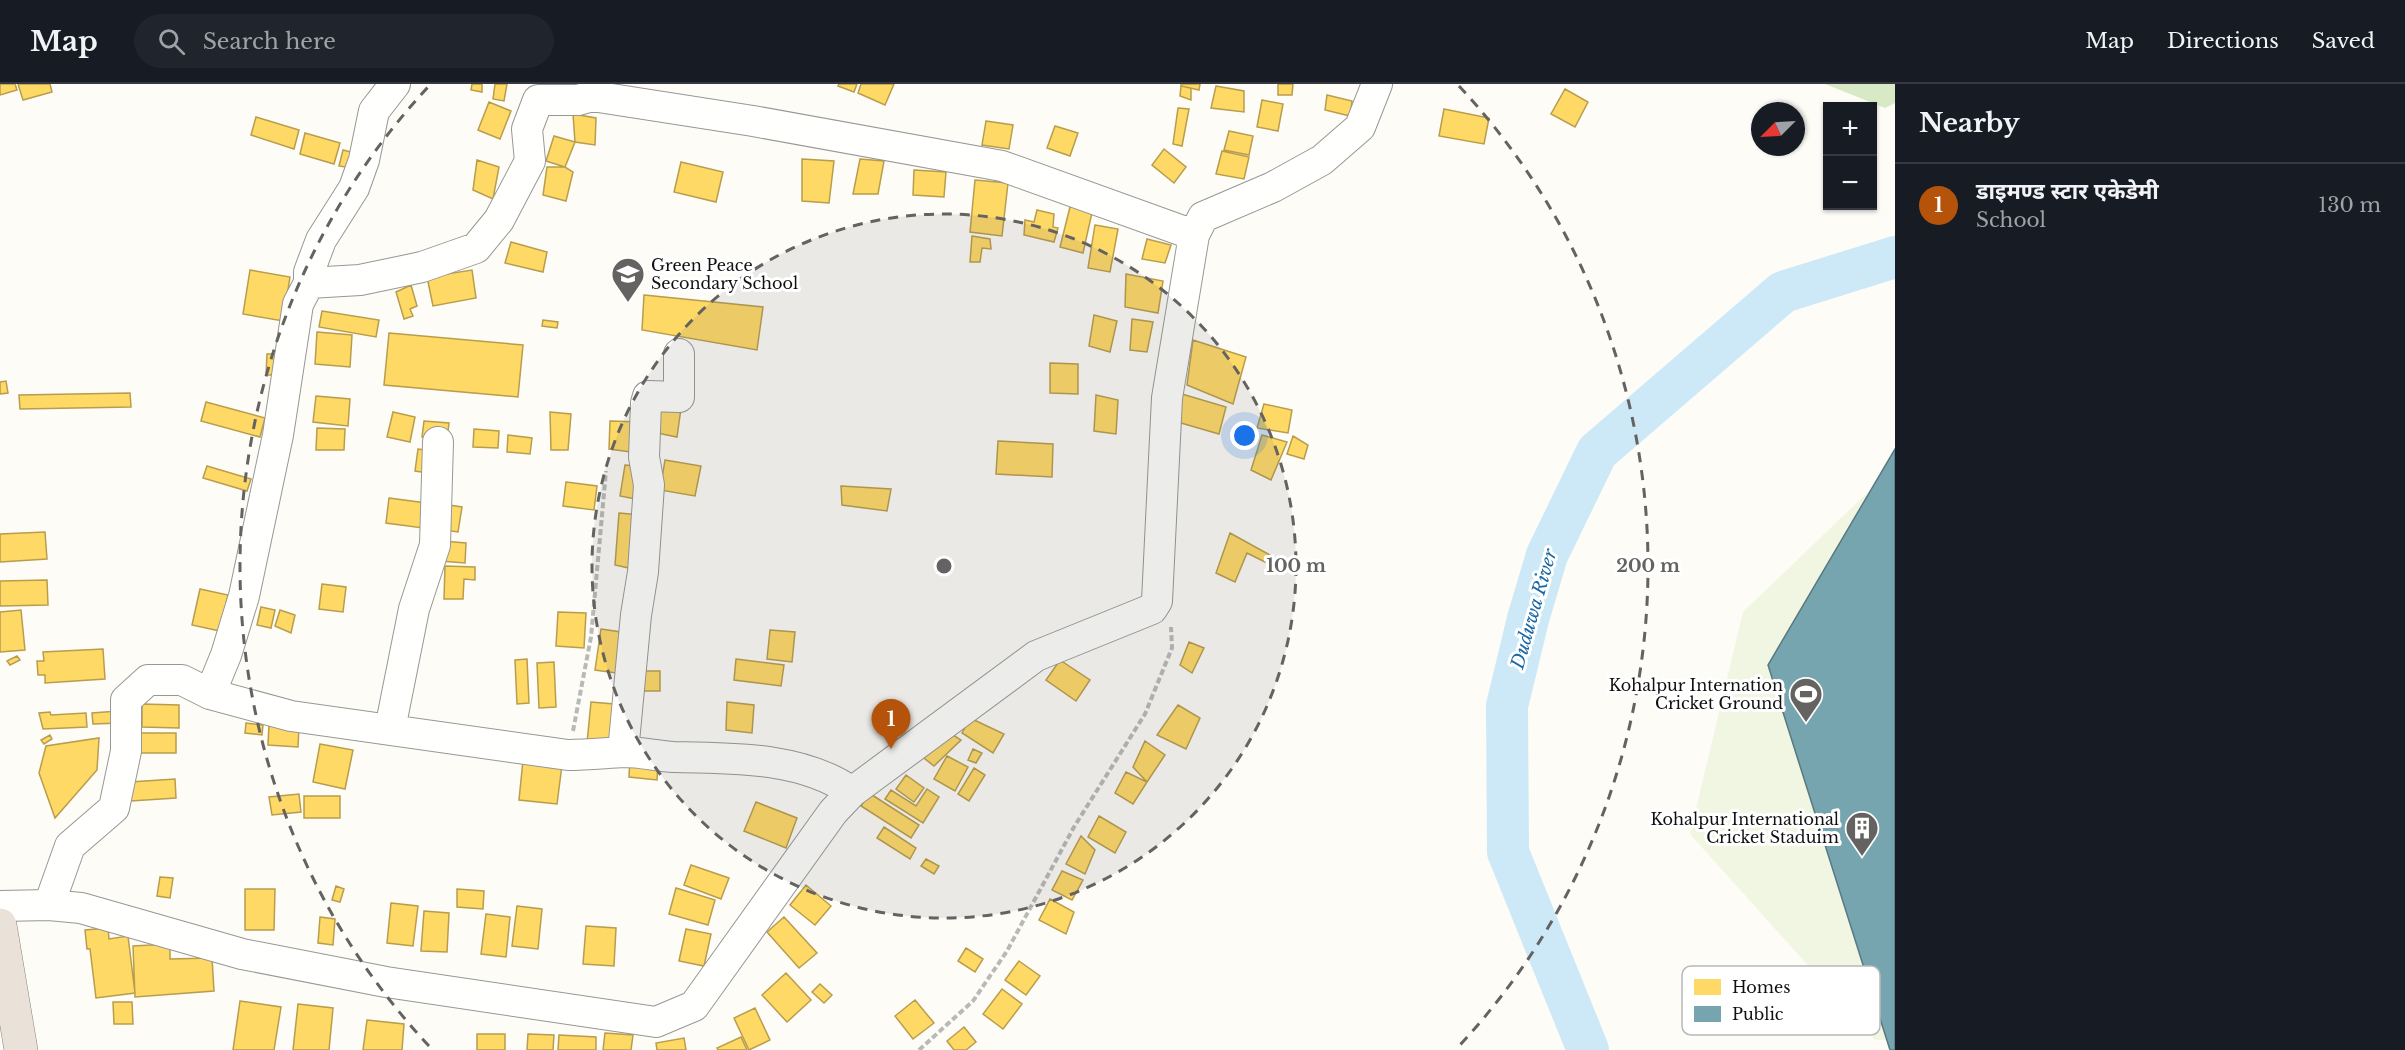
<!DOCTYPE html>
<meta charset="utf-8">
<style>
body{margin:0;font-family:"Libre Baskerville","Noto Sans Devanagari",serif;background:#20242c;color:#f1f3f6}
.controls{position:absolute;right:18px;top:18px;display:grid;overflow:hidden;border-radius:0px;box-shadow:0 2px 4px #0004}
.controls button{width:54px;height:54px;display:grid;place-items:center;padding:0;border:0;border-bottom:2px solid #363941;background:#171b24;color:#f1f3f6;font:30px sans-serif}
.compass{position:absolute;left:1751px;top:18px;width:54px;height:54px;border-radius:50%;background:#171b24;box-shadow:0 2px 4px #0004;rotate:246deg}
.you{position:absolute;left:1245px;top:352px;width:21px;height:21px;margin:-15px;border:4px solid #fff;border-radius:50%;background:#1a73e8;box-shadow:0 0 0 9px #1a73e833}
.badge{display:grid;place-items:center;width:39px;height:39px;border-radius:50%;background:#b45309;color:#fff;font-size:20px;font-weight:700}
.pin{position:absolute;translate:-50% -50px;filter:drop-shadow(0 2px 3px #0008)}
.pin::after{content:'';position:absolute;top:32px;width:21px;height:18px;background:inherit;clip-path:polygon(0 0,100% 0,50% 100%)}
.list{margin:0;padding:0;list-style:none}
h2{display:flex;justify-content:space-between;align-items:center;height:78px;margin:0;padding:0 24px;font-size:26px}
h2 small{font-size:20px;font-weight:400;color:#9ea1a6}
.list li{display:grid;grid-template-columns:39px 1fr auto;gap:18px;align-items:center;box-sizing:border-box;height:84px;padding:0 24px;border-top:2px solid #363941}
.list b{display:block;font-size:22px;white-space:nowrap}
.list p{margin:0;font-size:20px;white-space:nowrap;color:#9ea1a6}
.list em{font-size:20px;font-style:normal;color:#9ea1a6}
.icon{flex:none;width:33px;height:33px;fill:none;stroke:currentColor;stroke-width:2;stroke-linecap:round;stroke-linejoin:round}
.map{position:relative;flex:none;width:1895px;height:966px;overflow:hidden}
header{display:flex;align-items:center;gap:36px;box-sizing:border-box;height:84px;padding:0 30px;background:#171b24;border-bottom:2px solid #363941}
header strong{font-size:28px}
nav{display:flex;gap:33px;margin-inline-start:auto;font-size:21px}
.search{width:420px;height:54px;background:#20242c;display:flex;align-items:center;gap:15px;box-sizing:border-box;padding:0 21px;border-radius:33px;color:#9ea1a6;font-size:22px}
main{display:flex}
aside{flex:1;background:#171b24}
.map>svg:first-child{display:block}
</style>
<header>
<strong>Map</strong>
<div class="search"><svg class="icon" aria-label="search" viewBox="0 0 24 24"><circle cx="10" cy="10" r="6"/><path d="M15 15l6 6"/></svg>Search here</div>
<nav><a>Map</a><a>Directions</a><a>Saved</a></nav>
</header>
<main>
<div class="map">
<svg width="1895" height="966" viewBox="0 0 1895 966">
<rect width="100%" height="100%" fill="#fdfcf7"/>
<path fill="#d8eac5" d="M1825 0H1895V19L1885 24Z"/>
<path fill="#f0f6e1" d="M1889 388 1895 956H1875L1690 750 1743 528Z"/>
<path fill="#ffd966" stroke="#b89d4c" stroke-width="1.5" d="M0 0H15L17 6 0 11Z
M18 0H50L52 8 23 16Z
M472 0H482V8L471 6Z
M495 0H507L504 17 493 15Z
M839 0H857L854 8 838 2Z
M861 0H894L885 21 858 9Z
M1181 0H1200L1199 6 1181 2Z
M1278 0H1293L1292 11H1278Z
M1181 2 1191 4V16L1180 12Z
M1216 2 1244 7V28L1211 24Z
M1565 5 1588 18 1575 43 1551 30Z
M1327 11 1352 17 1350 32 1325 26Z
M1262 16 1283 20 1278 47 1257 43Z
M489 18 511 27 500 55 478 46Z
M1178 24 1189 25 1182 62 1173 60Z
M1444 25 1489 34 1484 60 1439 52Z
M573 30 596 34 595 61 575 58Z
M256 33 299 46 294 65 251 51Z
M986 37 1013 41 1009 65 982 61Z
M1055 42 1078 49 1070 72 1047 64Z
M1229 47 1253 52 1249 71 1224 66Z
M305 49 340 59 334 80 300 70Z
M554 52 575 58 565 83 546 77Z
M1164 65 1186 83 1174 99 1152 81Z
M343 66 355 69 351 84 339 82Z
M1222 67 1249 73 1244 95 1216 90Z
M802 75 834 77 829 119 802 117Z
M860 75 884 77 878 110H853Z
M477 76 499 83 493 115 473 106Z
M681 78 723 88 716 118 674 108Z
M547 83H565L573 88 566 117 543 111Z
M914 86 946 88 944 113 913 111Z
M975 96 1008 99 1002 152 970 148Z
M1071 119 1093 124 1083 169 1060 163Z
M1037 126 1054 130 1053 143 1058 144 1054 158 1024 151 1025 136 1034 138Z
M1095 141 1118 145 1110 188 1088 184Z
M972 152 990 155 991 165 982 164 980 178H970Z
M1147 155 1171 161 1165 179 1142 175Z
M511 158 547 168 543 188 505 179Z
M250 186 290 193 283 237 243 230Z
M472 186 476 214 433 222 427 193Z
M1126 190 1163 197 1158 229 1125 223Z
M411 201 417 222 410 225 413 232 404 235 396 208Z
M644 211 763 223 757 266 642 246Z
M322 227 379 236 376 253 319 243Z
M1094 231 1117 237 1110 268 1089 262Z
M1132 235 1153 238 1147 268 1130 266Z
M543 236 558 238 557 244 542 242Z
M317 248 352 251 350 283 315 280Z
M389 249 523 261 518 313 384 301Z
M1193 256 1246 273 1233 320 1187 301Z
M267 270H281L280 291H266Z
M1050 279 1078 280V310L1050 309Z
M6 297 8 309 0 310V298Z
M130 309 131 323 20 325 19 311Z
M1182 310 1226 323 1219 350 1174 337Z
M1096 311 1118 316 1116 350 1094 347Z
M316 312 350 315 348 342 313 338Z
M653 316 682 317 677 353 652 348Z
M206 318 265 334 260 353 201 337Z
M1264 320 1292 326 1288 349 1257 344Z
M393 328 415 333 410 358 387 353Z
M550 328 571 330 568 366H551Z
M424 337 449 339 447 355 422 353Z
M610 337 641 338 638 369 609 365Z
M317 344 345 345 344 366H316Z
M474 345 499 347 498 364 473 363Z
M508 351 532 354 530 370 507 368Z
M1262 351 1287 358 1271 396 1251 386Z
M1293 352 1308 361 1304 375 1287 370Z
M998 357 1053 360 1052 393 996 390Z
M418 365 431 367 428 389 415 387Z
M665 376 701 382 695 412 660 406Z
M625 381 644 383 641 416 620 412Z
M207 382 251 395 247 407 203 394Z
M566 398 597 402 594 426 563 422Z
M841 402 891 405 887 427 842 421Z
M389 414 426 419 423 444 386 439Z
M442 420 462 423 458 448 438 445Z
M619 429 641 431 633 485 615 481Z
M45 448 47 475 0 478V450Z
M1230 449 1270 471 1265 478 1247 469 1235 498 1216 489Z
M442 457 466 459 465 479 440 477Z
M445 482 475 483V496L464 495 463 515H444Z
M47 496 48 521 0 522V497Z
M322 500 346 503 343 528 319 525Z
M200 505 228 511 220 547 192 541Z
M261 523 275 526 271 544 257 541Z
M21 526 25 566 0 568V528Z
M280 526 295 531 291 549 275 542Z
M558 528 586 529 584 564 556 562Z
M601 545 621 548 616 589 595 586Z
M770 546 795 548 792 578 767 575Z
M1189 558 1204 564 1192 589 1180 581Z
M103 565 105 595 45 599V591H38L37 577H44L43 568Z
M17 572 20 576 10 581 7 577Z
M527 575 529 619 517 620 515 576Z
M736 575 784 581 781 602 734 596Z
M1060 576 1090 596 1076 617 1046 596Z
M554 578 556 623 539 624 537 579Z
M634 587H660V607H635Z
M591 618 614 620 611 661 587 659Z
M727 618 754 621 752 649 726 646Z
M142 620 179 621V644L142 643Z
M1178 621 1200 634 1186 665 1157 651Z
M118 627 120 639 93 640 92 629Z
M50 628 51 631 86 629 87 643 43 645 39 629Z
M970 634 1004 650 993 669 962 649Z
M246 639 263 641 262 651 245 649Z
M269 640 299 642 298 663 268 661Z
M944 645 961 656 934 682 920 671Z
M141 649H176V669H140Z
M50 651 52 655 44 660 41 656Z
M99 654 97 686 55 734 39 689 46 662Z
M1145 657 1165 671 1147 698 1133 683Z
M320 660 353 666 345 705 313 698Z
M973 665 982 669 976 679 968 676Z
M630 672 658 675 657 696 629 693Z
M947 672 968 683 955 707 934 695Z
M523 676 562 681 557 720 519 716Z
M974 684 985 691 969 717 958 710Z
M1126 688 1147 698 1133 720 1115 709Z
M906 691 924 704 914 718 896 705Z
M175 695 176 714 131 717 130 698Z
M927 705 939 713 923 739 885 715 891 706 916 722Z
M869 709 919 741 911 754 861 722Z
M299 710 301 728 272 731 269 713Z
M304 712H340V734H304Z
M756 718 797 734 786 764 744 747Z
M1099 732 1126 748 1115 769 1088 753Z
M884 743 916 764 910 775 877 754Z
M1081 752 1095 766 1085 790 1066 780Z
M926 775 939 782 934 790 921 782Z
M691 781 729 794 721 815 684 801Z
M1062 787 1083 796 1072 816 1052 806Z
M160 793 173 794 170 814 157 812Z
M806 801 831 822 815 841 790 821Z
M336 802 344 805 340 818 332 816Z
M676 804 715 816 708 841 669 830Z
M245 805H275L274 846H245Z
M457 805 484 807 483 825 457 823Z
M1050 815 1074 828 1066 850 1039 836Z
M391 819 418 822 413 862 387 859Z
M517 822 542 825 538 865 512 862Z
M424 827 449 829 447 868 421 867Z
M486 830 510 833 506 873 481 870Z
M320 833 335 835 333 861 318 859Z
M784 833 817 869 799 884 767 848Z
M586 842 616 844 614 882 583 880Z
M108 844 109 855 128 852 135 909 96 914 90 865H87L85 846Z
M686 845 711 850 704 882 679 877Z
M170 860V875L212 874 214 907 135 913 133 862Z
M966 864 983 875 975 888 958 877Z
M1019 877 1040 892 1026 911 1005 896Z
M786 889 811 916 787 938 762 911Z
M820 900 832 911 824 919 812 908Z
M1002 905 1022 920 1003 945 983 930Z
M915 916 934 939 913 955 895 932Z
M240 917 281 923 274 966H233Z
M113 918H132L133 940H114Z
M298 920 333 924 329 966H293Z
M755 924 770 956 749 966 734 934Z
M367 936 404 940 402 966H363Z
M964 943 976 958 966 966H954L947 957Z
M605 949 633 951 631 966H603Z
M477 950H505V966H477Z
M528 950 554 951 553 966H527Z
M559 951 596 953V966H558Z
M741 953 747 966H718L717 964Z
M684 954 686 966H657L656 959Z"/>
<path fill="#76a5af" stroke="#587980" stroke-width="1.5" d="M1895 365V966H1890L1768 581Z"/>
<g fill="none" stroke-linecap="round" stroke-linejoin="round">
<path stroke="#cde8f7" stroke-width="42" d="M1588 966 1508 768 1507 622 1528 535 1547 471 1597 368 1783 208 1895 173"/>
<defs>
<path id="minor" d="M309 199 360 196 422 183 476 164 499 136 530 77 527 45 538 16H578L592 12 753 37 1002 82 1194 151
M210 610 291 632 568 671C587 671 605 669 624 668 641 668 657 672 674 673 733 674 803 673 852 708
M390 645 414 525 435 461 438 358
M623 668 636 531 643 488 649 401 644 373 646 319 648 312 679 313V270
M49 821 70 762 114 724 126 667V616L148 596H182L210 610 226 571 244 512 278 351 298 220 309 199V188L321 156 354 104 364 76 374 27 395 0
M0 822 49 821 81 824 242 870 386 898 656 938 694 922 833 728 852 708 1036 572 1152 525 1157 517 1167 314 1194 151 1203 133 1273 103 1322 76 1360 43 1377 0"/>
<path id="highway" d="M0 841 21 966"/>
</defs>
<use href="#minor" stroke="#979795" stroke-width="32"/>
<use href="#highway" stroke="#858482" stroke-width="34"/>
<path stroke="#b9b9b8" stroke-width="4" stroke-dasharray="6 3" stroke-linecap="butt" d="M573 647 591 553 606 387
M919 966 973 917 1007 867 1074 743 1145 630 1172 564 1171 543"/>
<use href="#minor" stroke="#fffffe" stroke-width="30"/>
<use href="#highway" stroke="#eae1d8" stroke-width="33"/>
</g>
<circle cx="944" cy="482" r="352" fill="#646362" fill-opacity=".12"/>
<g fill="none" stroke="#646362" stroke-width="3" stroke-dasharray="10 8">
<circle cx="944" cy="482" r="352"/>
<path d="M429 962A704 704 0 0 1 429 2M1459 2A704 704 0 0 1 1459 962"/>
</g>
<defs>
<symbol id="school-pin" viewBox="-11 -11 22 30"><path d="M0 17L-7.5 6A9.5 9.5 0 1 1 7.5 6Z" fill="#646362" stroke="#fff"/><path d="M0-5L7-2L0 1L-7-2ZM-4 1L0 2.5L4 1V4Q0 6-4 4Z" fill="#fff"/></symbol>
<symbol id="stadium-pin" viewBox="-11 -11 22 30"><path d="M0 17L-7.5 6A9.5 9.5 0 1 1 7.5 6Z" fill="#646362" stroke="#fff"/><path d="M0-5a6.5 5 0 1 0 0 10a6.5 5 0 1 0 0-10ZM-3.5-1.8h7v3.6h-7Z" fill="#fff"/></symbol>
<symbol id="building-pin" viewBox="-11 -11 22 30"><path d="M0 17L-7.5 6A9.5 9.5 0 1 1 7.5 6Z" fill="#646362" stroke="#fff"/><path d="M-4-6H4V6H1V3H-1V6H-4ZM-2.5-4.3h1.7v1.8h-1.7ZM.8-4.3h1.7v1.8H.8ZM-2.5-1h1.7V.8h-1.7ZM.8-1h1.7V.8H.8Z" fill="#fff"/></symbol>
</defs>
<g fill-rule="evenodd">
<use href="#school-pin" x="609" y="171" width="38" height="52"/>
<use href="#stadium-pin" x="1787" y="591" width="38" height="52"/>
<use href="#building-pin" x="1843" y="725" width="38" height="52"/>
</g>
<g text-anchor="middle" stroke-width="6" stroke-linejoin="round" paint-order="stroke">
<g font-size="16" fill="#111" stroke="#fff" text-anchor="end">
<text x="651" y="187" text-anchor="start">Green Peace<tspan x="651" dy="18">Secondary School</tspan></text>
<text x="1783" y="607">Kohalpur Internation<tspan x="1783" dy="18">Cricket Ground</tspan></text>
<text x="1839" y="741">Kohalpur International<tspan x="1839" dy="18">Cricket Staduim</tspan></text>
</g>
<g font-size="18" font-style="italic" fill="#1768a6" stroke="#fff">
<text transform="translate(1534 525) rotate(-74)" y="6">Duduwa River</text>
</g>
</g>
<rect x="1682" y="882" width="198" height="69" rx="9" fill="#fff" stroke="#b8b8b8" stroke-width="1.5"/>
<rect x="1694" y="895" width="27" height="16" fill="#ffd966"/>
<rect x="1694" y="922" width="27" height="16" fill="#76a5af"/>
<g font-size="16" fill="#111">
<text x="1732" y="909">Homes</text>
<text x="1732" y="936">Public</text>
</g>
<circle cx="944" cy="482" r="9" fill="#646362" stroke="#fff" stroke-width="3"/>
<g font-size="18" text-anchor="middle" font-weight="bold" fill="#646362" stroke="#fff" stroke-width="6" stroke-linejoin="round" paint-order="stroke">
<text x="1296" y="488">100 m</text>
<text x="1648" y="488">200 m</text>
</g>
</svg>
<div class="controls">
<button>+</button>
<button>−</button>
</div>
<svg class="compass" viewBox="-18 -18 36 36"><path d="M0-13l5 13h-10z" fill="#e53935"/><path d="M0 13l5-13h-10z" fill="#9ea1a6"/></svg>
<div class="you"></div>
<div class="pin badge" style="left:891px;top:665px">1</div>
</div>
<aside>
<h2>Nearby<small></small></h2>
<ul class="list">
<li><span class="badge">1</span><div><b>डाइमण्ड स्टार एकेडेमी</b><p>School</p></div><em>130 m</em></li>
</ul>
</aside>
</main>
